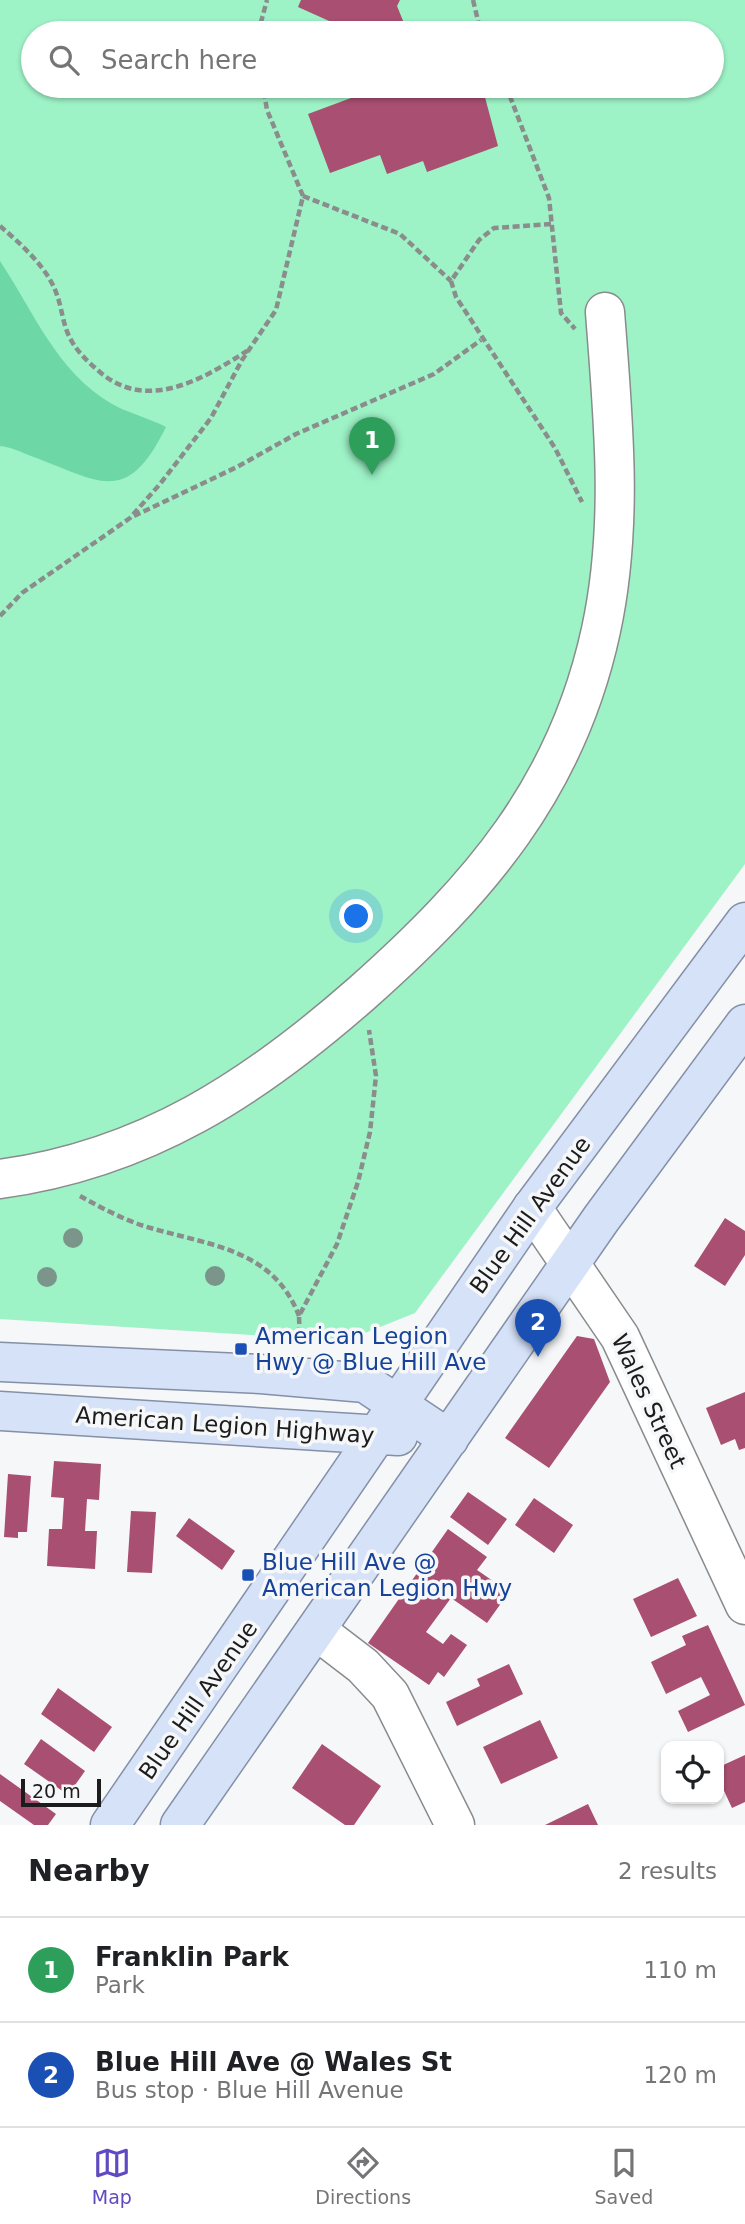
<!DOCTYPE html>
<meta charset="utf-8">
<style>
body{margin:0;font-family:"DejaVu Sans",sans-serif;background:#f6f6f6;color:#202124}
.controls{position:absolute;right:21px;bottom:21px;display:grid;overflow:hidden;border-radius:14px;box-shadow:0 2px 5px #0004}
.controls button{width:63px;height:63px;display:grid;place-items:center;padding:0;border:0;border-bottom:2px solid #e0e0e0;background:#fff;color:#202124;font:35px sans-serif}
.scale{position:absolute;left:21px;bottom:18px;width:80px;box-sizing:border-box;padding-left:7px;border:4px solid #1c1c1c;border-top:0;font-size:19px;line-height:24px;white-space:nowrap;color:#1c1c1c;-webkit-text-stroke:5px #f6f7f8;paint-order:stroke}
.you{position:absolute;left:357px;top:917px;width:24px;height:24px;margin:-18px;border:5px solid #fff;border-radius:50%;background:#1a73e8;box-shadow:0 0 0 10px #1a73e833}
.badge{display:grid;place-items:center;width:46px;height:46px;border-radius:50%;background:#604ac2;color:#fff;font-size:23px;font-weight:700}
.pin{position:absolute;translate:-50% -58px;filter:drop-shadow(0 2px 4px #0008)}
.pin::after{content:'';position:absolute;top:37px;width:24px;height:21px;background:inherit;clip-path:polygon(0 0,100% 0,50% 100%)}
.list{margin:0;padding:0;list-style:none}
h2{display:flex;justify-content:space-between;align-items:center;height:91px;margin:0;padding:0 28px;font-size:30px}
h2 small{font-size:23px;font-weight:400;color:#757577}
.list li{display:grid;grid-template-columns:46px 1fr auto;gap:21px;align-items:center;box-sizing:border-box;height:105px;padding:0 28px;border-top:2px solid #e0e0e0}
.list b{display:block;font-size:26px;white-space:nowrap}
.list p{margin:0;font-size:23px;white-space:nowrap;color:#757577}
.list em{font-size:23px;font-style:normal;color:#757577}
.icon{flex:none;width:38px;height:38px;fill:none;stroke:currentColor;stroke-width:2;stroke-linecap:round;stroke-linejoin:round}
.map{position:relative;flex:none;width:745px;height:1825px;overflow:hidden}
.search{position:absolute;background:#fff;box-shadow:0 2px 5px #0004;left:21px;right:21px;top:21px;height:77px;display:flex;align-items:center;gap:18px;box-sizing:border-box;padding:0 24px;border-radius:38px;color:#757577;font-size:26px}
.sheet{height:301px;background:#fff}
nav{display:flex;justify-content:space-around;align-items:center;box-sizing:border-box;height:98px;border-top:2px solid #e0e0e0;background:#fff;font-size:19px;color:#757577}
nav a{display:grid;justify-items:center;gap:4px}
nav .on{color:#604ac2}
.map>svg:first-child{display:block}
</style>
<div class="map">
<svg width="745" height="1825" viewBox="0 0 745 1825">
<rect width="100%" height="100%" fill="#f6f7f8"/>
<path fill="#9df2c6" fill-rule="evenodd" d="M0 0H745V864L415 1313 345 1341 0 1319ZM33 33H712V86H33Z"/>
<path fill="#6dd8a5" d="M0 261C34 312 56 371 112 404 128 413 149 418 166 427 126 508 100 481 31 456 21 452 11 447 0 446Z"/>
<path fill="#a94f71" d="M301 0H400L397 6 408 33H341L338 25 298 7Z
M359 86H430L433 94 454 86H482L498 146 427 172 423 161 387 174 380 155 330 173 308 114 351 98Z
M725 1218 745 1231V1255L725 1286 694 1266Z
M577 1336 594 1339 610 1382 549 1468 505 1438Z
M745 1392V1448L739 1450 735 1439 721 1445 706 1408Z
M54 1461 101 1464 99 1500 87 1499 85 1531H97L95 1569 47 1566 49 1529H62L64 1498 51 1497Z
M8 1474 31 1476 27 1532H18V1538L4 1537Z
M468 1492 507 1519 488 1545 450 1517Z
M534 1498 573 1525 554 1553 515 1525Z
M131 1511 156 1512 152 1573 127 1572Z
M189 1518 235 1551 222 1570 176 1536Z
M448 1529 487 1557 477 1570 509 1592 487 1623 451 1598 426 1632 443 1644 451 1634 467 1645 444 1677 438 1672 429 1685 368 1643Z
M678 1578 697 1616 651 1637 633 1599Z
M708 1625 745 1705 688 1732 678 1711 710 1695 701 1677 666 1694 651 1662 686 1645 682 1636Z
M509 1664 523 1694 457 1726 446 1702 480 1686 477 1679Z
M58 1688 112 1727 94 1752 41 1714Z
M540 1720 558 1758 501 1784 483 1747Z
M41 1739 85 1771 68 1795 24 1764Z
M322 1744 381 1786 354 1825H345L292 1788Z
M745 1755V1802L732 1808 719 1780V1767Z
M0 1774 56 1814 48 1825H34L0 1801Z
M588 1804 598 1825H545Z"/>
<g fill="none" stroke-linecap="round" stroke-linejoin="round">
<defs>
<path id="minor" d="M0 1179C146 1159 254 1088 362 993 479 889 567 788 601 630 624 524 613 418 605 312
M532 1208 620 1337 745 1605
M316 1630 363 1666 390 1695 455 1825"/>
<path id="major" d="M0 1362 261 1374 365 1383 449 1439
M0 1411 398 1436
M110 1825 532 1208 745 922
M180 1825 601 1219 745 1024"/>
</defs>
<use href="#minor" stroke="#8a8b8c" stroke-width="41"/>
<use href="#major" stroke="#8390a8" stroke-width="41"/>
<path stroke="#8b8c8c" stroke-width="4.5" stroke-dasharray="7 3.5" stroke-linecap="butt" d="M473 0 481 33
M258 33 267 0
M506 86 549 198 561 313 575 329
M303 196 400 234 451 281
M551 224 494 228 479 240 451 281 456 297 555 448 582 502
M0 226C22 245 48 268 57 295 62 309 63 324 69 336 76 351 88 362 101 373 148 412 203 379 247 351
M134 516 237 467 296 434 434 374 481 340
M0 616 22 593 130 518 160 484 211 418 242 360 276 310 303 196 267 110 263 86
M80 1196C100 1207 122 1219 144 1226 205 1245 273 1247 299 1316
M300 1345 299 1316 337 1244 358 1182 370 1132 376 1076 369 1030"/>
<use href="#minor" stroke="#fff" stroke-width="38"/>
<use href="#major" stroke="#d6e2f8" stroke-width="38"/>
</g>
<g fill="#7b958a">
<circle cx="73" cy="1238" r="10"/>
<circle cx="215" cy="1276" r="10"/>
<circle cx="47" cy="1277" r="10"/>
</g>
<g fill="#1a4fb4" stroke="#f6f7f8" stroke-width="2.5">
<rect x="234" y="1342" width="14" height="14" rx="3.5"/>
<rect x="241" y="1568" width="14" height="14" rx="3.5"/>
</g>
<g text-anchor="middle" stroke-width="7" stroke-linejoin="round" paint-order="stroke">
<g font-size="23" fill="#1c1c1c" stroke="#f6f7f8">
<text transform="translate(530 1215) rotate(-54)" y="8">Blue Hill Avenue</text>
<text transform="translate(649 1401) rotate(65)" y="8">Wales Street</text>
<text transform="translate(225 1425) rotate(4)" y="8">American Legion Highway</text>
<text transform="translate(198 1700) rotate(-55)" y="8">Blue Hill Avenue</text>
</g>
<g font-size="23" fill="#164399" stroke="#f6f7f8" text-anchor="start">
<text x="255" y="1344">American Legion<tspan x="255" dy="26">Hwy @ Blue Hill Ave</tspan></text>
<text x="262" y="1570">Blue Hill Ave @<tspan x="262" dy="26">American Legion Hwy</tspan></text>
</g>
</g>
</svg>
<div class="controls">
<button><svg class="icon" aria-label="locate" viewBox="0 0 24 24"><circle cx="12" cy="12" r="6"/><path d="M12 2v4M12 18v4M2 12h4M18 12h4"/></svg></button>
</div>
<div class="scale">20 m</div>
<div class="you"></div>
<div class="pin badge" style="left:372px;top:475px;background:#2e9e5b">1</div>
<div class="pin badge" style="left:538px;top:1357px;background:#1a4fb4">2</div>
<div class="search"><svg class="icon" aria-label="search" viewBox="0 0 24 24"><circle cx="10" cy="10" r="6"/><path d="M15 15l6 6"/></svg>Search here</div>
</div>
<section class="sheet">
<h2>Nearby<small>2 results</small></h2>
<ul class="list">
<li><span class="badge" style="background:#2e9e5b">1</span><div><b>Franklin Park</b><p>Park</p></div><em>110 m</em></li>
<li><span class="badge" style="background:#1a4fb4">2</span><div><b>Blue Hill Ave @ Wales St</b><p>Bus stop · Blue Hill Avenue</p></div><em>120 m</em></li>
</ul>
</section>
<nav>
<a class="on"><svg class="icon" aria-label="map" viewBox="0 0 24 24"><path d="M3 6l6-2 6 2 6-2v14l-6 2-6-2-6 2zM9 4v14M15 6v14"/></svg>Map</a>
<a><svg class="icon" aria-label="directions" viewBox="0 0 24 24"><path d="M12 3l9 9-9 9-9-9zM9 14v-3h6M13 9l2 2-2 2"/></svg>Directions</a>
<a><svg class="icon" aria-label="saved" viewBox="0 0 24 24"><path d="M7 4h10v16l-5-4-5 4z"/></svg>Saved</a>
</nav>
